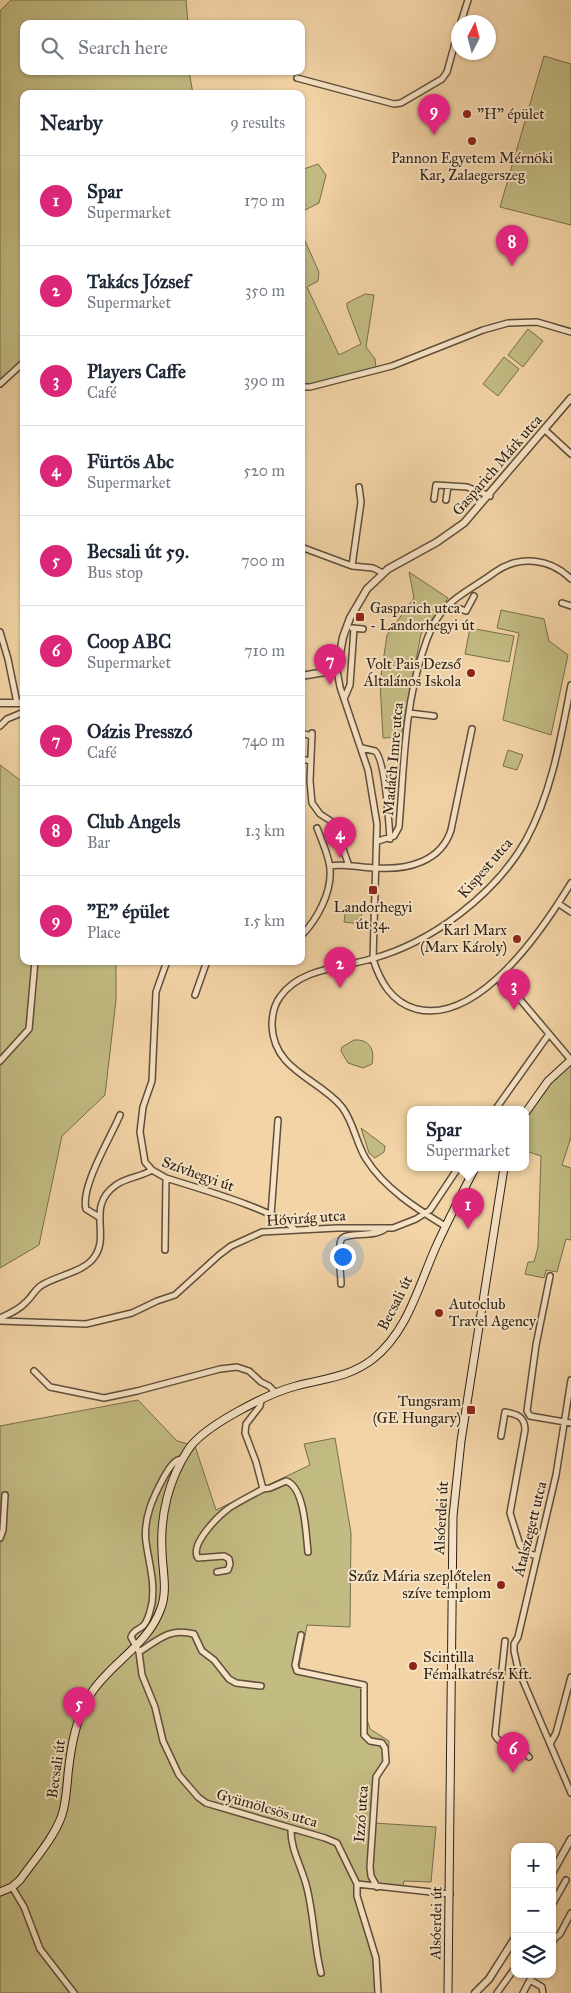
<!DOCTYPE html>
<meta charset="utf-8">
<style>
body{margin:0;font-family:"IM FELL Great Primer",serif;background:#f6f6f7;color:#1f2937}
.controls{position:absolute;right:15px;bottom:15px;display:grid;overflow:hidden;border-radius:10px;box-shadow:0 1px 4px #0004}
.controls button{width:45px;height:45px;display:grid;place-items:center;padding:0;border:0;border-bottom:1px solid #e0e1e3;background:#fff;color:#1f2937;font:25px sans-serif}
.compass{position:absolute;left:451px;top:15px;width:45px;height:45px;border-radius:50%;background:#fff;box-shadow:0 1px 4px #0004;rotate:6deg}
.you{position:absolute;left:342px;top:1256px;width:18px;height:18px;margin:-12px;border:4px solid #fff;border-radius:50%;background:#1a73e8;box-shadow:0 0 0 8px #1a73e833}
.badge{display:grid;place-items:center;width:32px;height:32px;border-radius:50%;background:#db2777;color:#fff;font-size:16px;font-weight:700}
.pin{position:absolute;translate:-50% -41px;filter:drop-shadow(0 1px 2px #0008)}
.pin::after{content:'';position:absolute;top:26px;width:18px;height:15px;background:inherit;clip-path:polygon(0 0,100% 0,50% 100%)}
.popup{position:absolute;left:407px;top:1106px;width:122px;height:65px;box-sizing:border-box;display:grid;place-content:center;border-radius:10px;background:#fff;filter:drop-shadow(0 1px 4px #0005);font-size:16px;white-space:nowrap;color:#747a83}
.popup b{font-size:19px;color:#1f2937}
.popup::after{content:'';position:absolute;left:50%;top:100%;margin-left:-10px;border:10px solid transparent;border-top-color:#fff}
.list{margin:0;padding:0;list-style:none}
h2{display:flex;justify-content:space-between;align-items:center;height:65px;margin:0;padding:0 20px;font-size:21px}
h2 small{font-size:16px;font-weight:400;color:#747a83}
.list li{display:grid;grid-template-columns:32px 1fr auto;gap:15px;align-items:center;box-sizing:border-box;height:90px;padding:0 20px;border-top:1px solid #e0e1e3}
.list b{display:block;font-size:19px;white-space:nowrap}
.list p{margin:0;font-size:16px;white-space:nowrap;color:#747a83}
.list em{font-size:16px;font-style:normal;color:#747a83}
.icon{flex:none;width:28px;height:28px;fill:none;stroke:currentColor;stroke-width:2;stroke-linecap:round;stroke-linejoin:round}
.map{position:relative;flex:none;width:571px;height:1993px;overflow:hidden}
.search{position:absolute;background:#fff;box-shadow:0 1px 4px #0004;left:20px;top:20px;width:285px;height:55px;display:flex;align-items:center;gap:12px;box-sizing:border-box;padding:0 18px;border-radius:10px;color:#747a83;font-size:19px}
.panel{position:absolute;background:#fff;box-shadow:0 1px 4px #0004;left:20px;top:90px;width:285px;height:875px;border-radius:10px}
.map>svg:first-child{display:block}
</style>
<div class="map">
<svg width="571" height="1993" viewBox="0 0 571 1993">
<rect width="100%" height="100%" fill="#f3d4a6"/>
<filter id="stains"><feTurbulence type="fractalNoise" baseFrequency=".004" numOctaves="4"/><feColorMatrix values="0 0 0 0 .2 0 0 0 0 .09 0 0 0 0 .02 0 0 0 .5 -.17"/></filter>
<radialGradient id="worn" r=".72"><stop offset=".6" stop-color="#630" stop-opacity="0"/><stop offset="1" stop-color="#630" stop-opacity=".3"/></radialGradient>
<path fill="#c2bb82" stroke="#776e4c" d="M11 0H186L188 24H24V71H189L193 94H24V358L0 381V11Z
M544 56 571 64V225L500 207Z
M318 164 326 175 319 203 301 212V170Z
M301 232 319 272 318 281 307 287 339 355 361 344 347 307V303L365 294 374 295 366 347 375 359 376 368 306 386 301 385Z
M528 329 543 341 523 367 508 355Z
M504 357 519 369 498 396 483 384Z
M409 572 448 598 421 634 401 737 383 738 380 682 387 635 414 598Z
M501 610 544 619 549 641 568 655 551 735 503 720 519 633 497 628Z
M470 628 514 636 509 662 465 654Z
M508 750 523 755 517 770 503 766Z
M0 765 24 783V961H116V1000L105 1095 62 1136 39 1245 0 1268Z
M346 907 363 908 360 924 344 922Z
M354 1040C370 1039 375 1050 372 1064L363 1068 348 1063 341 1051 342 1047Z
M571 1064V1137L562 1165 571 1168V1240L566 1239 557 1272 546 1270 544 1278 525 1274 528 1262H534L538 1247 541 1156 526 1151V1119L555 1077Z
M361 1128 385 1146 384 1152 375 1158 369 1153Z
M138 1400 177 1441 195 1446 216 1510 310 1465 304 1444 335 1438 351 1533 350 1627 307 1625 299 1668 367 1683 365 1713 370 1729 389 1741 388 1764 378 1775 374 1823 436 1827 431 1882 404 1881 403 1886 373 1884 358 1890 380 1993H0V1426Z"/>
<g fill="none" stroke-linecap="round" stroke-linejoin="round">
<defs>
<path id="minor" d="M461 22 468 0
M297 78 394 104 401 103 442 79 447 72 458 32
M0 384 24 362
M301 387H310L392 366 483 330 508 323 537 322 571 332
M544 429 571 454
M434 499 436 485 467 487 490 496
M446 500 448 486
M301 547 352 566 373 568 383 573
M352 566 361 502 359 487
M562 603 571 606
M449 605 466 611 474 596
M352 628 363 629
M0 632 8 659 17 703
M337 670 340 687 368 770 377 824 373 959C380 981 391 1002 416 1009 479 1025 543 929 571 883
M344 699 350 685 354 628
M409 713 434 716
M0 726 7 719 24 712
M301 733 312 736
M312 733 310 781 312 803 320 814 334 823 349 866
M362 748 375 751C385 759 389 823 390 839
M301 759 311 761
M378 841 394 836 399 827C404 768 404 708 423 651 427 638 432 624 441 613 454 596 478 585 495 572 519 555 550 558 571 579
M330 866C345 863 361 868 377 868 407 870 441 862 451 830L472 729
M559 904 571 912
M301 936C317 920 332 892 330 869 329 856 322 841 317 828
M167 961 156 992 152 1081 143 1107 140 1132 145 1162 152 1170 166 1178C194 1187 279 1211 295 1230
M500 976 507 978 518 997 571 1060
M500 976 501 984 516 995
M195 995 207 961
M0 1061 29 1029 35 961
M495 1110 549 1034
M271 1215 278 1120
M99 1217 86 1209C80 1187 111 1137 120 1115
M445 1226C417 1209 384 1188 366 1159 356 1143 354 1123 342 1107 318 1078 274 1071 272 1026 272 1015 274 1005 280 997 300 968 341 968 371 959 431 943 495 895 526 840 552 792 561 737 571 685
M165 1250 166 1178
M550 1276 536 1345 527 1411 530 1416 571 1423
M341 1284C341 1271 337 1252 341 1240 345 1231 374 1238 385 1229
M0 1318C9 1314 19 1310 26 1302 32 1297 35 1289 42 1285 58 1275 85 1272 95 1256 110 1234 86 1206 116 1185 127 1177 141 1177 152 1170
M0 1321 86 1324 132 1313 157 1301 175 1295 219 1255 231 1246 262 1232 337 1228H393L416 1219 430 1210 458 1168
M34 1371 50 1387 104 1398 137 1391 220 1369 237 1367 249 1371 261 1382 269 1386 276 1393
M571 1380 556 1475 518 1637 514 1644V1651L518 1669 571 1793
M261 1401 260 1406 246 1424 245 1433 256 1462 263 1489 270 1488 286 1481C305 1487 306 1535 308 1552
M501 1436 505 1412C516 1414 525 1416 525 1430L510 1513 520 1545 527 1553 537 1556
M182 1459C174 1459 168 1470 164 1477 153 1497 143 1519 146 1542 149 1564 155 1581 152 1603 150 1611 149 1619 144 1625 139 1630 133 1630 131 1637L139 1652 142 1675 155 1707 163 1741 179 1775 198 1797 206 1803 325 1838 337 1843 357 1884V1896L376 1958 378 1993
M0 1538 3 1530 5 1495
M217 1572 228 1570 230 1564 229 1559 224 1556 198 1558C189 1545 218 1516 229 1508 240 1501 252 1495 263 1489
M301 1635 295 1665 297 1671 364 1685V1735L370 1741 382 1743 385 1748 386 1762 376 1777 370 1867 371 1876 377 1887
M505 1641 495 1735C499 1746 520 1748 529 1757
M139 1652C160 1639 168 1628 194 1634L202 1651 214 1660 229 1679 236 1683 261 1686
M550 1744 556 1733 571 1677
M291 1828C290 1849 302 1867 307 1888 314 1916 314 1945 321 1973
M357 1884 450 1894
M12 1887 24 1907 40 1949 74 1993
M552 1905 566 1880
M552 1943 554 1939 560 1934 571 1913
M530 1980 542 1987 543 1993
M497 1993 515 1968
M523 1993 533 1974"/>
<path id="tertiary" d="M301 676 337 670 343 637 350 618 367 589 388 569 437 542 464 523 571 398
M0 703H24
M552 1873 571 1839
M475 1993 489 1979 515 1938"/>
<path id="secondary" d="M526 1112 548 1081 571 1060
M0 1892 12 1887 20 1880C34 1860 54 1838 62 1815 66 1802 67 1788 68 1774 71 1746 76 1716 92 1692 112 1662 149 1644 161 1608 168 1590 162 1568 162 1550 160 1515 169 1479 188 1450 203 1426 269 1393 296 1386 325 1378 348 1378 373 1359 407 1332 418 1288 435 1249 447 1222 461 1195 475 1168
M448 1993 453 1516 461 1441 504 1168"/>
</defs>
<use href="#minor" stroke="#5e4e3b" stroke-width="8"/>
<use href="#tertiary" stroke="#5e4e3b" stroke-width="9"/>
<use href="#secondary" stroke="#2c2217" stroke-width="9"/>
<use href="#minor" stroke="#f7e3c5" stroke-width="5"/>
<use href="#tertiary" stroke="#f7e3c5" stroke-width="6"/>
<use href="#secondary" stroke="#f7e3c5" stroke-width="7"/>
</g>
<g fill="#8f2418" stroke="#f7e3c5" stroke-width="2">
<circle cx="467" cy="114" r="5"/>
<circle cx="472" cy="141" r="5"/>
<rect x="355" y="612" width="10" height="10" rx="2.5"/>
<circle cx="471" cy="673" r="5"/>
<rect x="368" y="885" width="10" height="10" rx="2.5"/>
<circle cx="517" cy="939" r="5"/>
<circle cx="439" cy="1313" r="5"/>
<rect x="466" y="1405" width="10" height="10" rx="2.5"/>
<circle cx="501" cy="1585" r="5"/>
<circle cx="413" cy="1666" r="5"/>
</g>
<g text-anchor="middle" stroke-width="4" stroke-linejoin="round" paint-order="stroke">
<g font-size="15" fill="#2c2217" stroke="#f7e3c5" text-anchor="start">
<text x="477" y="119">"H" épület</text>
<text x="472" y="163" text-anchor="middle">Pannon Egyetem Mérnöki<tspan x="472" dy="17">Kar, Zalaegerszeg</tspan></text>
<text x="370" y="613">Gasparich utca<tspan x="370" dy="17">- Landorhegyi út</tspan></text>
<text x="461" y="669" text-anchor="end">Volt Pais Dezső<tspan x="461" dy="17">Általános Iskola</tspan></text>
<text x="373" y="912" text-anchor="middle">Landorhegyi<tspan x="373" dy="17">út 34.</tspan></text>
<text x="507" y="935" text-anchor="end">Karl Marx<tspan x="507" dy="17">(Marx Károly)</tspan></text>
<text x="449" y="1309">Autoclub<tspan x="449" dy="17">Travel Agency</tspan></text>
<text x="461" y="1406" text-anchor="end">Tungsram<tspan x="461" dy="17">(GE Hungary)</tspan></text>
<text x="491" y="1581" text-anchor="end">Szűz Mária szeplőtelen<tspan x="491" dy="17">szíve templom</tspan></text>
<text x="423" y="1662">Scintilla<tspan x="423" dy="17">Fémalkatrész Kft.</tspan></text>
</g>
<g font-size="15" fill="#2c2217" stroke="#f7e3c5">
<text transform="translate(497 465) rotate(-49)" y="5">Gasparich Márk utca</text>
<text transform="translate(393 759) rotate(-85)" y="5">Madách Imre utca</text>
<text transform="translate(485 868) rotate(-49)" y="5">Kispest utca</text>
<text transform="translate(198 1174) rotate(20)" y="5">Szívhegyi út</text>
<text transform="translate(306 1218) rotate(-4)" y="5">Hóvirág utca</text>
<text transform="translate(395 1303) rotate(-63)" y="5">Becsali út</text>
<text transform="translate(441 1518) rotate(-87)" y="5">Alsóerdei út</text>
<text transform="translate(530 1529) rotate(-76)" y="5">Átalszegett utca</text>
<text transform="translate(56 1769) rotate(-82)" y="5">Becsali út</text>
<text transform="translate(267 1808) rotate(16)" y="5">Gyümölcsös utca</text>
<text transform="translate(361 1814) rotate(-86)" y="5">Izzó utca</text>
<text transform="translate(436 1923) rotate(-89)" y="5">Alsóerdei út</text>
</g>
</g>
<rect width="100%" height="100%" filter="url(#stains)"/>
<rect width="100%" height="100%" fill="url(#worn)"/>
</svg>
<div class="controls">
<button>+</button>
<button>−</button>
<button><svg class="icon" aria-label="layers" viewBox="0 0 24 24"><path d="M12 4l9 5-9 5-9-5zM3 14l9 5 9-5"/></svg></button>
</div>
<svg class="compass" viewBox="-18 -18 36 36"><path d="M0-13l5 13h-10z" fill="#e53935"/><path d="M0 13l5-13h-10z" fill="#747a83"/></svg>
<div class="you"></div>
<div class="pin badge" style="left:468px;top:1229px">1</div>
<div class="popup"><b>Spar</b>Supermarket</div>
<div class="pin badge" style="left:340px;top:988px">2</div>
<div class="pin badge" style="left:514px;top:1010px">3</div>
<div class="pin badge" style="left:340px;top:858px">4</div>
<div class="pin badge" style="left:79px;top:1728px">5</div>
<div class="pin badge" style="left:513px;top:1773px">6</div>
<div class="pin badge" style="left:330px;top:685px">7</div>
<div class="pin badge" style="left:512px;top:266px">8</div>
<div class="pin badge" style="left:434px;top:135px">9</div>
<div class="search"><svg class="icon" aria-label="search" viewBox="0 0 24 24"><circle cx="10" cy="10" r="6"/><path d="M15 15l6 6"/></svg>Search here</div>
<section class="panel">
<h2>Nearby<small>9 results</small></h2>
<ul class="list">
<li><span class="badge">1</span><div><b>Spar</b><p>Supermarket</p></div><em>170 m</em></li>
<li><span class="badge">2</span><div><b>Takács József</b><p>Supermarket</p></div><em>350 m</em></li>
<li><span class="badge">3</span><div><b>Players Caffe</b><p>Café</p></div><em>390 m</em></li>
<li><span class="badge">4</span><div><b>Fürtös Abc</b><p>Supermarket</p></div><em>520 m</em></li>
<li><span class="badge">5</span><div><b>Becsali út 59.</b><p>Bus stop</p></div><em>700 m</em></li>
<li><span class="badge">6</span><div><b>Coop ABC</b><p>Supermarket</p></div><em>710 m</em></li>
<li><span class="badge">7</span><div><b>Oázis Presszó</b><p>Café</p></div><em>740 m</em></li>
<li><span class="badge">8</span><div><b>Club Angels</b><p>Bar</p></div><em>1.3 km</em></li>
<li><span class="badge">9</span><div><b>&quot;E&quot; épület</b><p>Place</p></div><em>1.5 km</em></li>
</ul>
</section>
</div>
